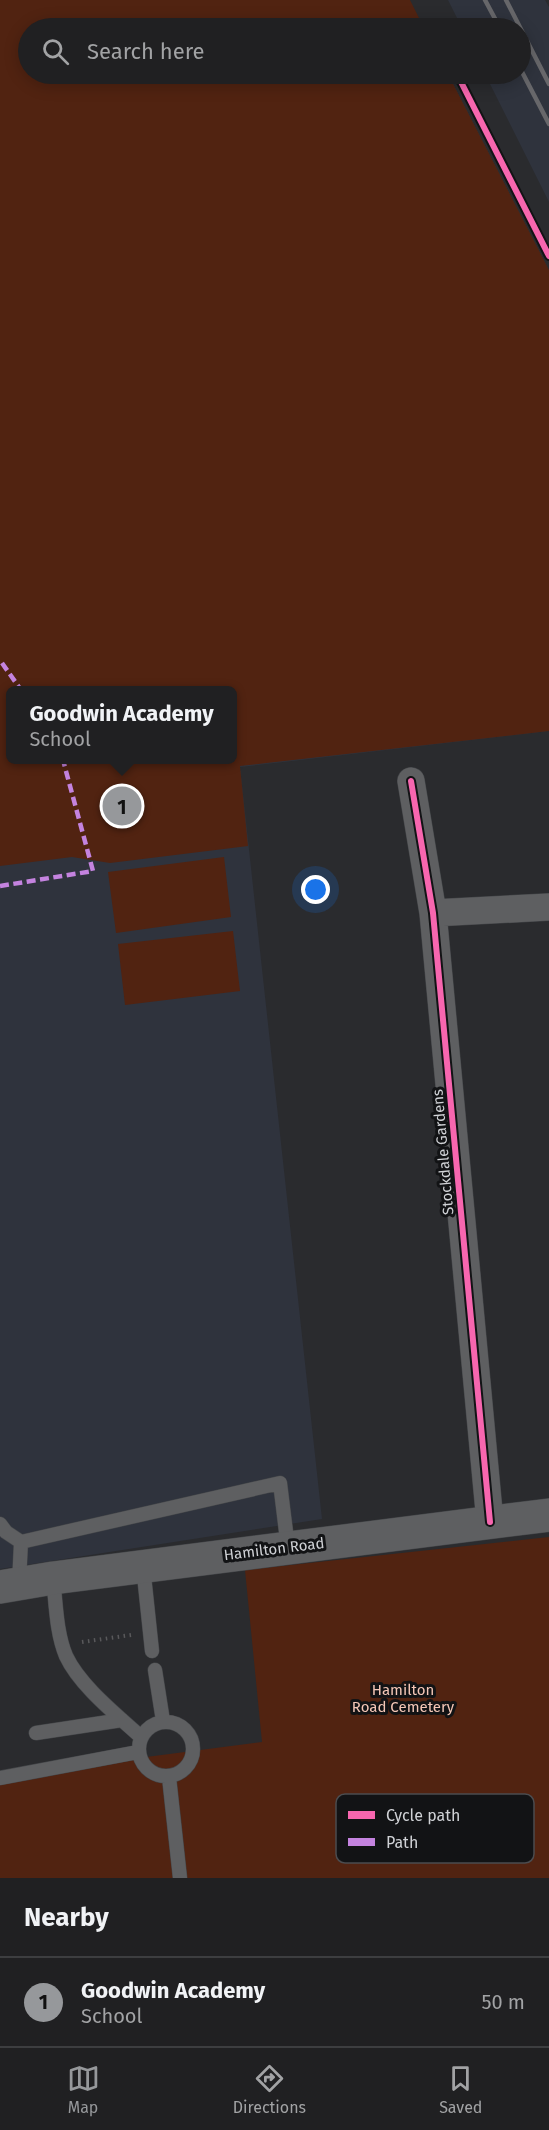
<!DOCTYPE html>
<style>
body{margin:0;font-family:"Fira Sans",sans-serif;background:#28282a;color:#f1f3f6}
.you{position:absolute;left:316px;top:890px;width:21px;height:21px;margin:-15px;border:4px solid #fff;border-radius:50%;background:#1a73e8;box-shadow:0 0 0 9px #1a73e833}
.badge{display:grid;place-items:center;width:39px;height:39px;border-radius:50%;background:#96989b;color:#111;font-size:20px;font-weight:700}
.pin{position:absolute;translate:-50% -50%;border:3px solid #fff;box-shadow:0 2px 6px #0006}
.popup{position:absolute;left:6px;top:686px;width:231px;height:78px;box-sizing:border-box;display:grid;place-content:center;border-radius:9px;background:#202022;filter:drop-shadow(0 2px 4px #0005);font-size:20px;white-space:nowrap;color:#a2a3a5}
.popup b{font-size:22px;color:#f1f3f6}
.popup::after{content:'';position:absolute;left:50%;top:100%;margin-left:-12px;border:12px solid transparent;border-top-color:#202022}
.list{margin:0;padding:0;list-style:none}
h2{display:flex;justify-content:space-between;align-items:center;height:78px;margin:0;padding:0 24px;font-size:26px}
h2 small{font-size:20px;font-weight:400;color:#a2a3a5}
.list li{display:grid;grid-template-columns:39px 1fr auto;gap:18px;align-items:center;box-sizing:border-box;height:90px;padding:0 24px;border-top:2px solid #3d3e40}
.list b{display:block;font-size:22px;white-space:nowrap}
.list p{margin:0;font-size:20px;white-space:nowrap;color:#a2a3a5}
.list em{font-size:20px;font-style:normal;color:#a2a3a5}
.icon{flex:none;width:33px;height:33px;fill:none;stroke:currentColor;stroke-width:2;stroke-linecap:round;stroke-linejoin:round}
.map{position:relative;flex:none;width:549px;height:1878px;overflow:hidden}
.search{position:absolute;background:#202022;box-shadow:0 3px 15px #0003;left:18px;right:18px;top:18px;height:66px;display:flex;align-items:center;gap:15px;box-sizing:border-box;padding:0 21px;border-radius:33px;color:#a2a3a5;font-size:22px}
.sheet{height:168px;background:#202022}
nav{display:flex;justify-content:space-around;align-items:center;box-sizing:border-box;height:84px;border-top:2px solid #3d3e40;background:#202022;font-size:16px;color:#a2a3a5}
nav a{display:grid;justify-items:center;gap:3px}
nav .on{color:#96989b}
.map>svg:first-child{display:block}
</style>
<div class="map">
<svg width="549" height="1878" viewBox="0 0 549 1878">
<rect width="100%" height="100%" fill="#2a2b2e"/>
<path fill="#2f333d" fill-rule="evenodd" d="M448 0H545L549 7V202L485 74H520V28H462Z
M448 74 549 270V731L240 767 322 1519 0 1569V135ZM11 690H233V760H11Z"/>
<path fill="#512311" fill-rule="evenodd" d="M0 0H410L424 28H28V74H448L549 270V731L240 766 248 846 110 863 72 857 0 866ZM11 690H233V760H11Z
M224 857 231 917 116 933 108 872Z
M233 931 240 991 125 1005 118 944Z
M549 1537V1878H0V1776L262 1742 245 1570Z"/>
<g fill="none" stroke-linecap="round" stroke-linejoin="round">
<defs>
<path id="service" d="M0 1524 6 1532 21 1542
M143 1566 152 1651
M53 1578C56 1603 56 1632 66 1656 80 1686 117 1715 141 1737
M19 1583 21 1542 280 1483 288 1548
M155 1670 163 1721
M139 1749a27 27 0 1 1 54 0a27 27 0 1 1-54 0Z
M36 1733 122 1720
M169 1777 180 1878
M0 1778 138 1752"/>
<path id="minor" d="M411 781 433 913 490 1522
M433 913 549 907"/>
<path id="secondary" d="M0 1587 53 1578 549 1515"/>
</defs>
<use href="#service" stroke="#444649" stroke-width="15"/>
<use href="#minor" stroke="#444649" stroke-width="28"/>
<use href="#secondary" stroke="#444649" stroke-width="34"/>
<path stroke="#59595b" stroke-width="4" stroke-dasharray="1.5 4.5" stroke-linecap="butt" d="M82 1642 131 1635"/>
<use href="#service" stroke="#5e5f61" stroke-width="14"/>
<use href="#minor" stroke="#5e5f61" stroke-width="27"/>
<use href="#secondary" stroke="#5e5f61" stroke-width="33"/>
<path stroke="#67676a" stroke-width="4.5" d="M485 0 500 28
M506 0 549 84
M520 68 549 124"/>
<path stroke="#c483df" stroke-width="4.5" stroke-dasharray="9 4.5" stroke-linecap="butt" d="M2 663 21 690
M0 886 93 871 63 760"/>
<defs>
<path id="cycleway" d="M457 74 549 256
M411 781 433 913 490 1522"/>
</defs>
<use href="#cycleway" stroke="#121315" stroke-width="10"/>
<use href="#cycleway" stroke="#f766af" stroke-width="6"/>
</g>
<g text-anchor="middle" stroke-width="6" stroke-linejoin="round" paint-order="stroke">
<g font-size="15" fill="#d0d2d6" stroke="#121315">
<text transform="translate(443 1152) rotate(-95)" y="5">Stockdale Gardens</text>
<text transform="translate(274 1549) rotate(-7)" y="5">Hamilton Road</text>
</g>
<g font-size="15" fill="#f5c7b7" stroke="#121315">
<text x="403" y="1695">Hamilton<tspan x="403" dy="17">Road Cemetery</tspan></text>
</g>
</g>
<rect x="336" y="1794" width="198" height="69" rx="9" fill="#121315" stroke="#4b4c4f" stroke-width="1.5"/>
<rect x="348" y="1811" width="27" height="8" fill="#f766af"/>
<rect x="348" y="1838" width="27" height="8" fill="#c483df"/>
<g font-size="16" fill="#d0d2d6">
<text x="386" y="1821">Cycle path</text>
<text x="386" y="1848">Path</text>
</g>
</svg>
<div class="you"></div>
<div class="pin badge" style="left:122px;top:806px">1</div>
<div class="popup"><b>Goodwin Academy</b>School</div>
<div class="search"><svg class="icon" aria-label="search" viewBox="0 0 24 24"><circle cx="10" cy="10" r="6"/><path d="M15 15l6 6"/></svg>Search here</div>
</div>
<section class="sheet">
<h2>Nearby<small></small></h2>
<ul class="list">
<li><span class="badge">1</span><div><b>Goodwin Academy</b><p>School</p></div><em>50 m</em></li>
</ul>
</section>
<nav>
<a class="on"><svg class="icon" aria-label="map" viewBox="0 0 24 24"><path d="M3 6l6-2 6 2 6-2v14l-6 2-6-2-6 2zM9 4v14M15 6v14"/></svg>Map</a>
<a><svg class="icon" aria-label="directions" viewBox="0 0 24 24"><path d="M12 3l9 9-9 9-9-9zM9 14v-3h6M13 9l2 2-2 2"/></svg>Directions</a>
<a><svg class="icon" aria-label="saved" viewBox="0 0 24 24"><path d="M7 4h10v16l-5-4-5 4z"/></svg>Saved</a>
</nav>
